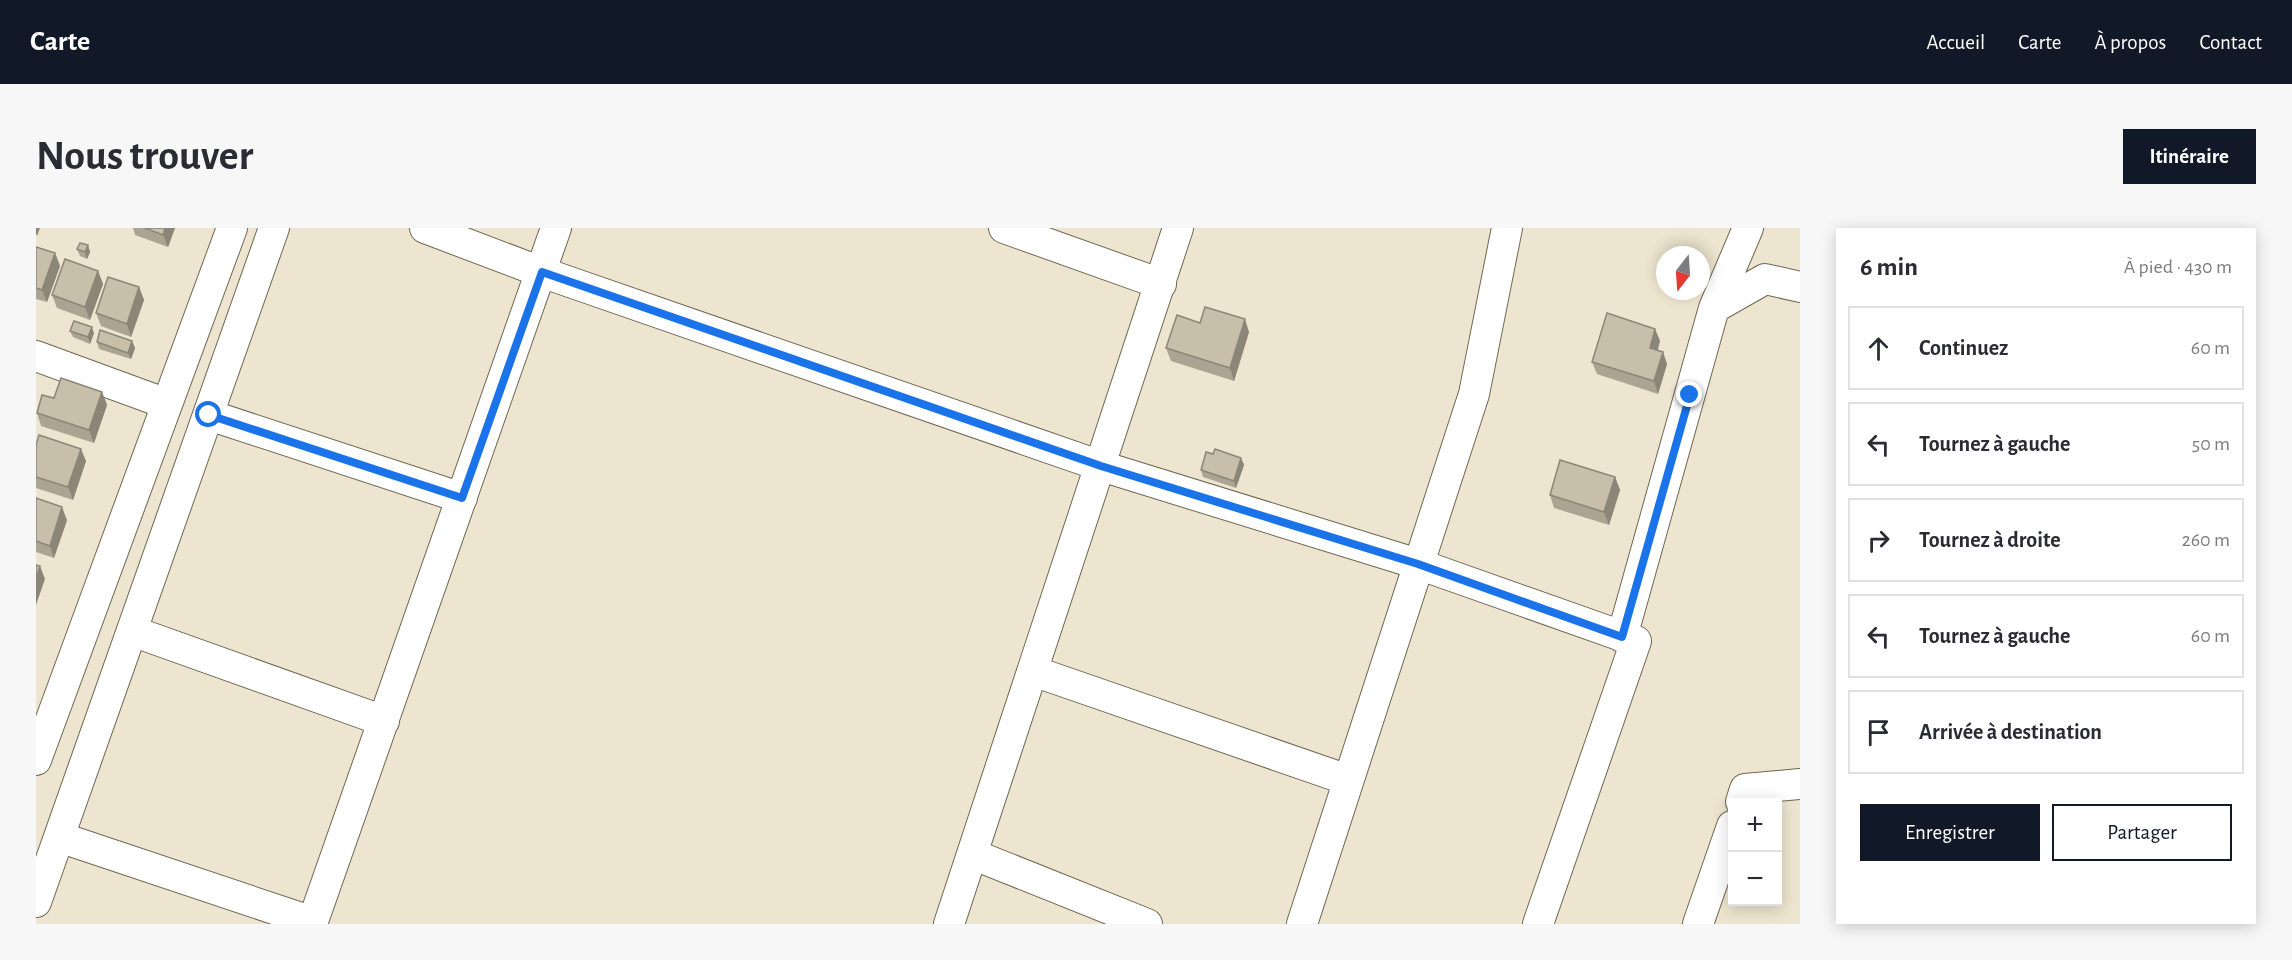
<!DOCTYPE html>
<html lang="fr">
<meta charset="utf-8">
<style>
body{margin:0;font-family:"Alegreya Sans",sans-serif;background:#f7f7f7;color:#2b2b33}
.controls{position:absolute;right:18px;bottom:18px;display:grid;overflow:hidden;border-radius:0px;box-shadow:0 3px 15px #0003}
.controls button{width:54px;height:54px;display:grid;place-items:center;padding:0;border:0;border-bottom:2px solid #e1e1e2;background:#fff;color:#2b2b33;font:30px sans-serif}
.compass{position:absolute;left:1620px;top:18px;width:54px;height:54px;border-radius:50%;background:#fff;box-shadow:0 3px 15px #0003;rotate:197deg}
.stop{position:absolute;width:18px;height:18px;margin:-14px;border:4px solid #1a73e8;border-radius:50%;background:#fff}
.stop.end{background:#1a73e8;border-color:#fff;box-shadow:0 2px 6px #0008}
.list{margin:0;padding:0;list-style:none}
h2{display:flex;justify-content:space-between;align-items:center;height:78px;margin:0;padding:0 24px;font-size:26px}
h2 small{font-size:20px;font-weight:400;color:#7c7c81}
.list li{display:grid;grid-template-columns:39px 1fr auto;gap:18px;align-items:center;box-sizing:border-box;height:84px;margin:0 12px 12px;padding:0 12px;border:2px solid #e1e1e2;border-radius:0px}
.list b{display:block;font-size:22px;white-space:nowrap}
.list em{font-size:20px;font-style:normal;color:#7c7c81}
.actions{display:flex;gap:12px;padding:18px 24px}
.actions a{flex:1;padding:14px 0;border:2px solid #111827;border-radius:0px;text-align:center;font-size:21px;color:#111827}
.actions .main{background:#111827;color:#fff}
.icon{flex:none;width:33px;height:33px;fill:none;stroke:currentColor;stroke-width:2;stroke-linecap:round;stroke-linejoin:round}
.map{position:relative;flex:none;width:1764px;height:696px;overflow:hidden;border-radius:0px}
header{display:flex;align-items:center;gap:36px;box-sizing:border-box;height:84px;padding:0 30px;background:#111827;color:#fff}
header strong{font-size:28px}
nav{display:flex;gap:33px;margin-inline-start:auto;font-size:21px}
.intro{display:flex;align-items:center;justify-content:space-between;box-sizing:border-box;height:144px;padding:0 36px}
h1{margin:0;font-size:42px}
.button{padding:15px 27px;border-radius:0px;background:#111827;color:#fff;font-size:21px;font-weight:700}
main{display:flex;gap:36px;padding:0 36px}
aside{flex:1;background:#fff;border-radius:0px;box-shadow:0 3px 15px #0003}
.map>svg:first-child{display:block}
</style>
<header>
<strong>Carte</strong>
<nav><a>Accueil</a><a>Carte</a><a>À propos</a><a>Contact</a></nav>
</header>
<div class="intro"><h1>Nous trouver</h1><a class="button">Itinéraire</a></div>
<main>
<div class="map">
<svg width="1764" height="696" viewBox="0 0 1764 696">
<rect width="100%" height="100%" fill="#ede5cf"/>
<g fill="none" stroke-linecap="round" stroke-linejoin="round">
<defs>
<path id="street" d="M389 0 505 44 1065 238 1382 336 1600 413 1502 696
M968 0 1125 56
M1678 80 1712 0
M0 128 131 176
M173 187 426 270
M96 403 348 493
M1586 409 1678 80 1729 51 1764 59
M997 443 1312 552
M0 532 196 0
M1705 574 1709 561 1764 556
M23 609 277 694
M936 626 1111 696
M0 674 238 0
M276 696 520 0
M913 696 1142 0
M1266 696 1438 166 1471 0
M1662 696 1696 598"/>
</defs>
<use href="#street" stroke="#6e6754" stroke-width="32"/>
<use href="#street" stroke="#fff" stroke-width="30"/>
</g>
<path fill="#aba492" d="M97 0H139L132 19 99 7Z
M52 17 54 24 51 31 44 28 41 21Z
M0 19 19 25 24 38 11 74 0 71Z
M62 43 67 56 54 92 21 80 16 67Z
M103 59 108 72 95 109 65 98 60 85Z
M1164 95 1213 104 1198 153 1135 133 1130 120Z
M1619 101 1624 113 1622 122 1627 124 1631 136 1622 166 1561 146 1556 134Z
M34 103 58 105 54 116 37 109Z
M96 113 99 120 95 131 63 121 61 114Z
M66 164 71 177 58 215 5 198 1 185 18 170Z
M0 217 50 233 37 272 0 260Z
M1177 226 1205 230 1208 237 1200 260 1167 249 1165 242Z
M1579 249 1584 262 1573 297 1518 280 1514 267Z
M0 270 31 292 18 330 0 324Z"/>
<path fill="#8b8677" d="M0 0H4L1 8 0 6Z
M129 0H139L132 19 127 7Z
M52 17 54 24 51 31 49 24Z
M19 25 24 38 11 74 6 62Z
M62 43 67 56 54 92 49 79Z
M103 59 108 72 95 109 91 96Z
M1209 91 1213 104 1198 153 1194 140Z
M56 99 58 105 54 116 52 109Z
M1619 101 1624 113 1618 132 1614 120Z
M96 113 99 120 95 131 92 125Z
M1627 124 1631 136 1622 166 1618 153Z
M66 164 71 177 58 215 53 202Z
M45 221 50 233 37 272 32 259Z
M1205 230 1208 237 1200 260 1198 253Z
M1579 249 1584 262 1573 297 1568 284Z
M26 279 31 292 18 330 14 318Z
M4 338 9 351 0 377V350Z"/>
<path fill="#c7bfaa" stroke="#8b8677" stroke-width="1.5" d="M109 0H129L127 7Z
M44 15 52 17 49 24 41 21Z
M0 19 19 25 6 62 0 60Z
M29 31 62 43 49 79 16 67Z
M72 49 103 59 91 96 60 85Z
M1169 79 1209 91 1194 140 1130 120 1141 87 1164 95Z
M1571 85 1619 101 1614 120 1627 124 1618 153 1556 134Z
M38 93 56 99 52 109 34 103Z
M64 102 96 113 92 125 61 114Z
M25 150 66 164 53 202 1 185 6 167 18 170Z
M3 207 45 221 32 259 0 249V217Z
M1179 221 1205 230 1198 253 1165 242 1170 224 1177 226Z
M1524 232 1579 249 1568 284 1514 267Z
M0 270 26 279 14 318 0 313Z
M0 337 4 338 0 350Z"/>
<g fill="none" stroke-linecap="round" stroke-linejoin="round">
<path stroke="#1a73e8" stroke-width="8" d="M173 187 426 270 506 44 1065 238 1382 336 1586 409 1654 167"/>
</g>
</svg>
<div class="controls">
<button>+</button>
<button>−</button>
</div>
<svg class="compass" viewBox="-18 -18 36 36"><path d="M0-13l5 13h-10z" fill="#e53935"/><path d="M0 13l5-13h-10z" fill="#7c7c81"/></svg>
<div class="stop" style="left:173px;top:187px"></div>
<div class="stop end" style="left:1654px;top:167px"></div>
</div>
<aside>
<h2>6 min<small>À pied · 430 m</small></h2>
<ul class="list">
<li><svg class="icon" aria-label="ahead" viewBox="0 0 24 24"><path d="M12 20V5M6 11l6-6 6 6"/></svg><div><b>Continuez</b></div><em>60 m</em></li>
<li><svg class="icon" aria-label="left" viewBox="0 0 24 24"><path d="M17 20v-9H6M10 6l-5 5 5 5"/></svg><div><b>Tournez à gauche</b></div><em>50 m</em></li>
<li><svg class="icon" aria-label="right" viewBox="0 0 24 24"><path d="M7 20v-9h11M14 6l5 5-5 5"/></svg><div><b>Tournez à droite</b></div><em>260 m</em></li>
<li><svg class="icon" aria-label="left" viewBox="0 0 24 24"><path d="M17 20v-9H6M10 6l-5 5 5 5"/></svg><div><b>Tournez à gauche</b></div><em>60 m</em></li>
<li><svg class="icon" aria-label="arrive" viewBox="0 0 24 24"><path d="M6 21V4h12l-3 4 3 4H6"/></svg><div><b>Arrivée à destination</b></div></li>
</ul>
<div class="actions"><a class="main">Enregistrer</a><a>Partager</a></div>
</aside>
</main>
